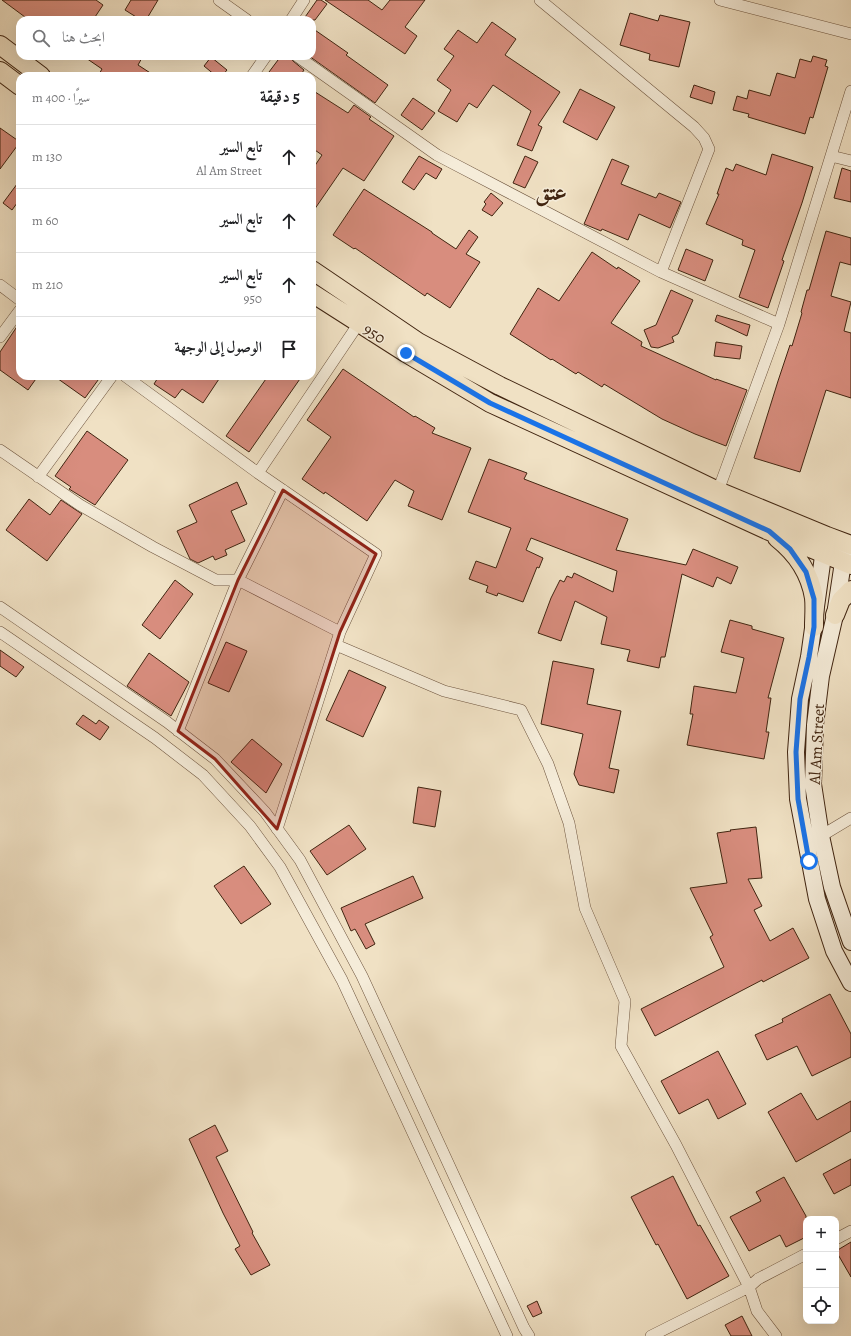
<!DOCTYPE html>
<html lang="ar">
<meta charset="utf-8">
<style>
body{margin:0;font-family:Alegreya,Amiri,serif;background:#f6f6f6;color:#202124;direction:rtl}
.controls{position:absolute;right:12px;bottom:12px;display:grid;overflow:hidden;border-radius:8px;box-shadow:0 4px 16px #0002}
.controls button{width:36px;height:36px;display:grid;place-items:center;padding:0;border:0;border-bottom:1px solid #e0e0e0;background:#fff;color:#202124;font:20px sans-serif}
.stop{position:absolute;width:12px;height:12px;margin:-9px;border:3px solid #1a73e8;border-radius:50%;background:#fff}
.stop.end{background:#1a73e8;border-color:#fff;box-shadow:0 1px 4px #0008}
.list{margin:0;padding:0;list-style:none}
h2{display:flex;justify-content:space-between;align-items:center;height:52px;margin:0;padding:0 16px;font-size:17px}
h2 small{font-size:13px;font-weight:400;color:#757577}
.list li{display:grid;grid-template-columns:26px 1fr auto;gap:12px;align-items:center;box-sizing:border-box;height:64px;padding:0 16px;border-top:1px solid #e0e0e0}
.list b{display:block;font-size:15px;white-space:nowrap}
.list p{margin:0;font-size:13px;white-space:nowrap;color:#757577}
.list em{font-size:13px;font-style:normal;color:#757577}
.icon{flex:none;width:22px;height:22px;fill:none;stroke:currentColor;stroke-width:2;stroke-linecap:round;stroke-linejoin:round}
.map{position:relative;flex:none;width:851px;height:1336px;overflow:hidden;direction:ltr}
.search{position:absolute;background:#fff;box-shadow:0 4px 16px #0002;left:16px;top:16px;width:300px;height:44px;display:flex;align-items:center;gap:10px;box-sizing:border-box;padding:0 14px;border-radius:12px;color:#757577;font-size:15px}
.panel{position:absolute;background:#fff;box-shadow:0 4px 16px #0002;left:16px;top:72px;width:300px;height:308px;border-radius:12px;direction:rtl}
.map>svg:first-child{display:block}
</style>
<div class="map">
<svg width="851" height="1336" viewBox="0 0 851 1336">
<rect width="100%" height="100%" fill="#f0e1c4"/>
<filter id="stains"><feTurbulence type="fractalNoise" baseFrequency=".005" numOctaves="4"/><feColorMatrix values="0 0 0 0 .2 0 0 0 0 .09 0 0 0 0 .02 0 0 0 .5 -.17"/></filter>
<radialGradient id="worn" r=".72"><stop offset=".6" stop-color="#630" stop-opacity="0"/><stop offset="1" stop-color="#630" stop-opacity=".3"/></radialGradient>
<path fill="#d88d7e" stroke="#412511" d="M2 0H96L103 5 93 20H29Z
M131 0H158L146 20H141L125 10Z
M317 0H321L327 4 315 20H303Z
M325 0H368L382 10 390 0H425L405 27 417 36 405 54Z
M630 13 658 21 660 15 690 22 679 67 649 60 650 54 620 45Z
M492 22 516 39 505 55 560 92 538 125 542 127 532 151 517 145 531 111 493 85 477 108 469 103 457 122 438 111 451 90 437 80 454 56 444 49 458 30 477 43Z
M312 28 348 53 346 55 388 85 375 103 309 56H312Z
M83 56H143L138 65 155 76H98L102 69Z
M281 56H290L293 61 304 70 300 76H266Z
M813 56 827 60 825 66 828 67 813 118 810 117 805 134 748 117 749 114 733 110 737 96 747 99 749 90 770 96 777 73 795 78 800 59 811 62Z
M211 57 227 70 222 76H216L204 66Z
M694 85 715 92 712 104 690 97Z
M580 89 615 107 597 140 563 122Z
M312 90 348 113 354 105 371 117 369 119 394 136 364 181 343 168 312 213V170L322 155 312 148Z
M413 98 435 113 422 130 401 115Z
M0 128 20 142 0 169Z
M772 154 813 167 802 203 782 260 784 261 768 308 739 297 755 250 742 245 743 240 706 224 719 194H717L726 168 733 171 736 164 766 175Z
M419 156 442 169 436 179 426 173 414 190 402 182Z
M525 156 538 162 525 188 513 183Z
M612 159 629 166 621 184 656 198 659 193 681 202 670 228 639 214 628 240 602 229 601 231 584 224Z
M842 168 851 171V202L834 198Z
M20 180V199L12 210 3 203Z
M364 189 432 232V233L456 249 469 230 478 237 466 254 480 262 450 308 427 293 425 296 355 248 354 249 333 235Z
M491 193 503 203 492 216 482 210 486 204 484 202Z
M826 231 851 238V265L840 262 831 296 851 302 844 331 851 333V398L826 390 800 472 754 458 778 381 790 345 792 346 802 313 801 312 807 290H809Z
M686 249 713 260 705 281 678 270Z
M592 252 617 269 618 267 640 281 611 323 642 342 641 346 716 380V379L747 390 726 446 695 434 662 419 604 384 602 387 578 372 576 374 552 359 551 360 510 334 538 288 559 301Z
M671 290 693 300 678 334 672 337 674 342 658 348 651 347 644 330 656 325Z
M717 315 750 325 747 336 715 321Z
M20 322V376H38L28 390 0 370V352Z
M716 342 742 346 740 359 714 356Z
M343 369 414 417 415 416 435 428 432 433 471 448 442 520 408 506 414 491 395 480 367 521 325 492 324 494 302 479 331 437 307 420Z
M54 376H101L85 398Z
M159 376H221L203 403 182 389 175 398 154 384Z
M268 376H302L249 452 226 436Z
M87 431 128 460 95 505 69 489 71 487 55 476Z
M489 459 527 473 524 479 628 519 616 550 686 565 693 549 738 567 731 584 717 577 713 587 682 574 665 657H661L659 668 627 661 630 650 601 644 607 617 575 601 561 641 538 633 551 598 560 580 564 582 567 576 572 578 574 573 613 592 617 571 531 538 526 550 543 558 539 568 537 567 523 602 498 593 497 596 486 592 488 586 469 579 476 561 496 568 511 528 468 512Z
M237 482 247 504 231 511 245 541 225 550 227 555 215 560 213 556 198 563 190 559 177 531 197 522 189 505Z
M29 499 50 515 61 500 82 514 47 561 6 530Z
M175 580 193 594 160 639 142 625Z
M730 620 752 626V629L784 638 768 698H771L766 732H769L764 759 687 745 693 714H690L694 686 736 693 744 658 721 652Z
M226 642 247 651 229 692 208 683Z
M0 650 24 667 16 677 0 666Z
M149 653 189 682 171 716 127 686Z
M553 661 594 669 587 704 621 711 609 768 619 770 614 793 579 785 574 774 583 734 541 724Z
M349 670 386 687 363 737 326 720Z
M83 715 96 724 99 720 109 727 100 740 76 724Z
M252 739 282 764 266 793 231 762Z
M418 787 441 791 435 827 413 823Z
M349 825 366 849 327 875 310 851Z
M756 827 762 878 748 879 762 906 754 910 770 941 793 928 809 958 763 982 762 980 739 992 655 1036 641 1009 724 967 710 937 713 935 690 888 727 883 717 833 731 831 730 830Z
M244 866 271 904 241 924 214 886Z
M413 876 423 898 365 924 375 944 366 949 355 929 351 931 341 908Z
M830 994 851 1034V1057L812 1076 797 1046 767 1060 755 1035 783 1022 782 1019Z
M718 1051 746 1104 718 1119 708 1099 679 1114 661 1081Z
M801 1093 817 1120 851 1101V1131L796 1162 768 1112Z
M215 1125 228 1151 216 1157 253 1232 252 1233 270 1265 251 1275 235 1249 240 1246 223 1213 189 1139Z
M851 1159V1185L834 1194 823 1174Z
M673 1176 698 1226 700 1225 729 1276 687 1299 658 1244 656 1245 631 1197Z
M784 1177 806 1216V1237L786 1247 780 1235 749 1251 730 1217 761 1201 756 1192Z
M851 1242V1277L836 1251Z
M537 1301 542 1313 533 1317 527 1306Z
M742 1316 752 1336H731L725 1325Z"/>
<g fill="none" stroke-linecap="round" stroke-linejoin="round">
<defs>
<path id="minor" d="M219 0 247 20
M540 0 694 127 704 138 709 149 661 272
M720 0 851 34
M291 20 304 0
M297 56 437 155 661 272 779 324
M252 76 266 56
M831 156 851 161
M0 285 20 300
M0 337 20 310
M125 376 258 473 376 554 340 632 277 829
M0 450 80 505 153 547 216 580H238L340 632
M258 473 359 323
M38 477 112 376
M718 491 779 324 851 91
M0 607 167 722 215 759 265 812 300 860 362 976 524 1328 529 1336
M0 632 155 738 203 775 250 826 280 867 342 980 507 1336
M336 645 444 691 521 710 548 764 569 823 585 908 625 1001 621 1046 676 1145 749 1287 651 1336
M178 731 238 580 283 490
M821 836 851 818
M836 1239 851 1231
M776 1336 757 1311 749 1287 758 1279 806 1254"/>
<path id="secondary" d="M825 542 809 657 800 699 796 752 798 799 817 899 834 951 851 983
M845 549 835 615 821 676 815 725 813 784 821 836 832 887 851 942"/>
<path id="primary" d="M0 45 41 76
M0 71 20 86
M312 270 418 342 500 386 718 491 827 536 851 545
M312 293 406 353 490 403 769 531 851 565
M777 538C796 553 810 573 814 598 815 607 814 617 814 627
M835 615 841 600 851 590"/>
</defs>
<use href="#minor" stroke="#6d543e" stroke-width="12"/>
<use href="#secondary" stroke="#412511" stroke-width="18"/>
<use href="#primary" stroke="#412511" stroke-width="20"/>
<use href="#minor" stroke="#f5ecd9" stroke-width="11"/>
<use href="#secondary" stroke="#f5ecd9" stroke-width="16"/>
<use href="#primary" stroke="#f0e1c4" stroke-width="18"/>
</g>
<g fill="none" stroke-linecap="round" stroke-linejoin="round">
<path stroke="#1a73e8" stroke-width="5" d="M406 353 490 403 769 531 790 549 806 572 814 599V627L809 657 800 699 796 752 798 799 809 861"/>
</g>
<path fill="#8f2418" fill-opacity="0.2" stroke="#8f2418" stroke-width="3" stroke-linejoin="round" d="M283 490 376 554 340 632 277 829 215 759 178 731 238 580Z"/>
<g text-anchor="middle" stroke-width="3" stroke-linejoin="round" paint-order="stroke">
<g font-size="16" fill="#412511" stroke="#f5ecd9">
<text transform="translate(375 333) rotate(33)" y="6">950</text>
<text transform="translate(816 744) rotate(-87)" y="6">Al Am Street</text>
</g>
<g font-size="24" font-weight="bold" fill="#412511" stroke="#f5ecd9">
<text x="551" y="200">عتق</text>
</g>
</g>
<rect width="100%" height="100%" filter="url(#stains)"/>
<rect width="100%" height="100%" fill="url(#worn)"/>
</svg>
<div class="controls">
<button>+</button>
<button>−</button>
<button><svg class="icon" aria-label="locate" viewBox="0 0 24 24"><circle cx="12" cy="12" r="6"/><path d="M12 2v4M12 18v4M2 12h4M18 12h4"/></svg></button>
</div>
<div class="stop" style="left:809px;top:861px"></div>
<div class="stop end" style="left:406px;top:353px"></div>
<div class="search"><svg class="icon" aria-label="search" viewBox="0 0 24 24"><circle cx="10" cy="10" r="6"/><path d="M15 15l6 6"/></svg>ابحث هنا</div>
<section class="panel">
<h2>5 دقيقة<small>سيرًا · 400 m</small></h2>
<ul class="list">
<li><svg class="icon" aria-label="ahead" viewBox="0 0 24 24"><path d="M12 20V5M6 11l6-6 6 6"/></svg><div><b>تابع السير</b><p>Al Am Street</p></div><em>130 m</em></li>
<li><svg class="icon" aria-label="ahead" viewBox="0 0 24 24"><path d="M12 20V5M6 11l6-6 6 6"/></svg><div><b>تابع السير</b></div><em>60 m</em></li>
<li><svg class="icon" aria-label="ahead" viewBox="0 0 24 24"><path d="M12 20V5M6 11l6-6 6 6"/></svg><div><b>تابع السير</b><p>950</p></div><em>210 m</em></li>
<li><svg class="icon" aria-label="arrive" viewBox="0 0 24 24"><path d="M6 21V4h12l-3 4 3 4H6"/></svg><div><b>الوصول إلى الوجهة</b></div></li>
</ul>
</section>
</div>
